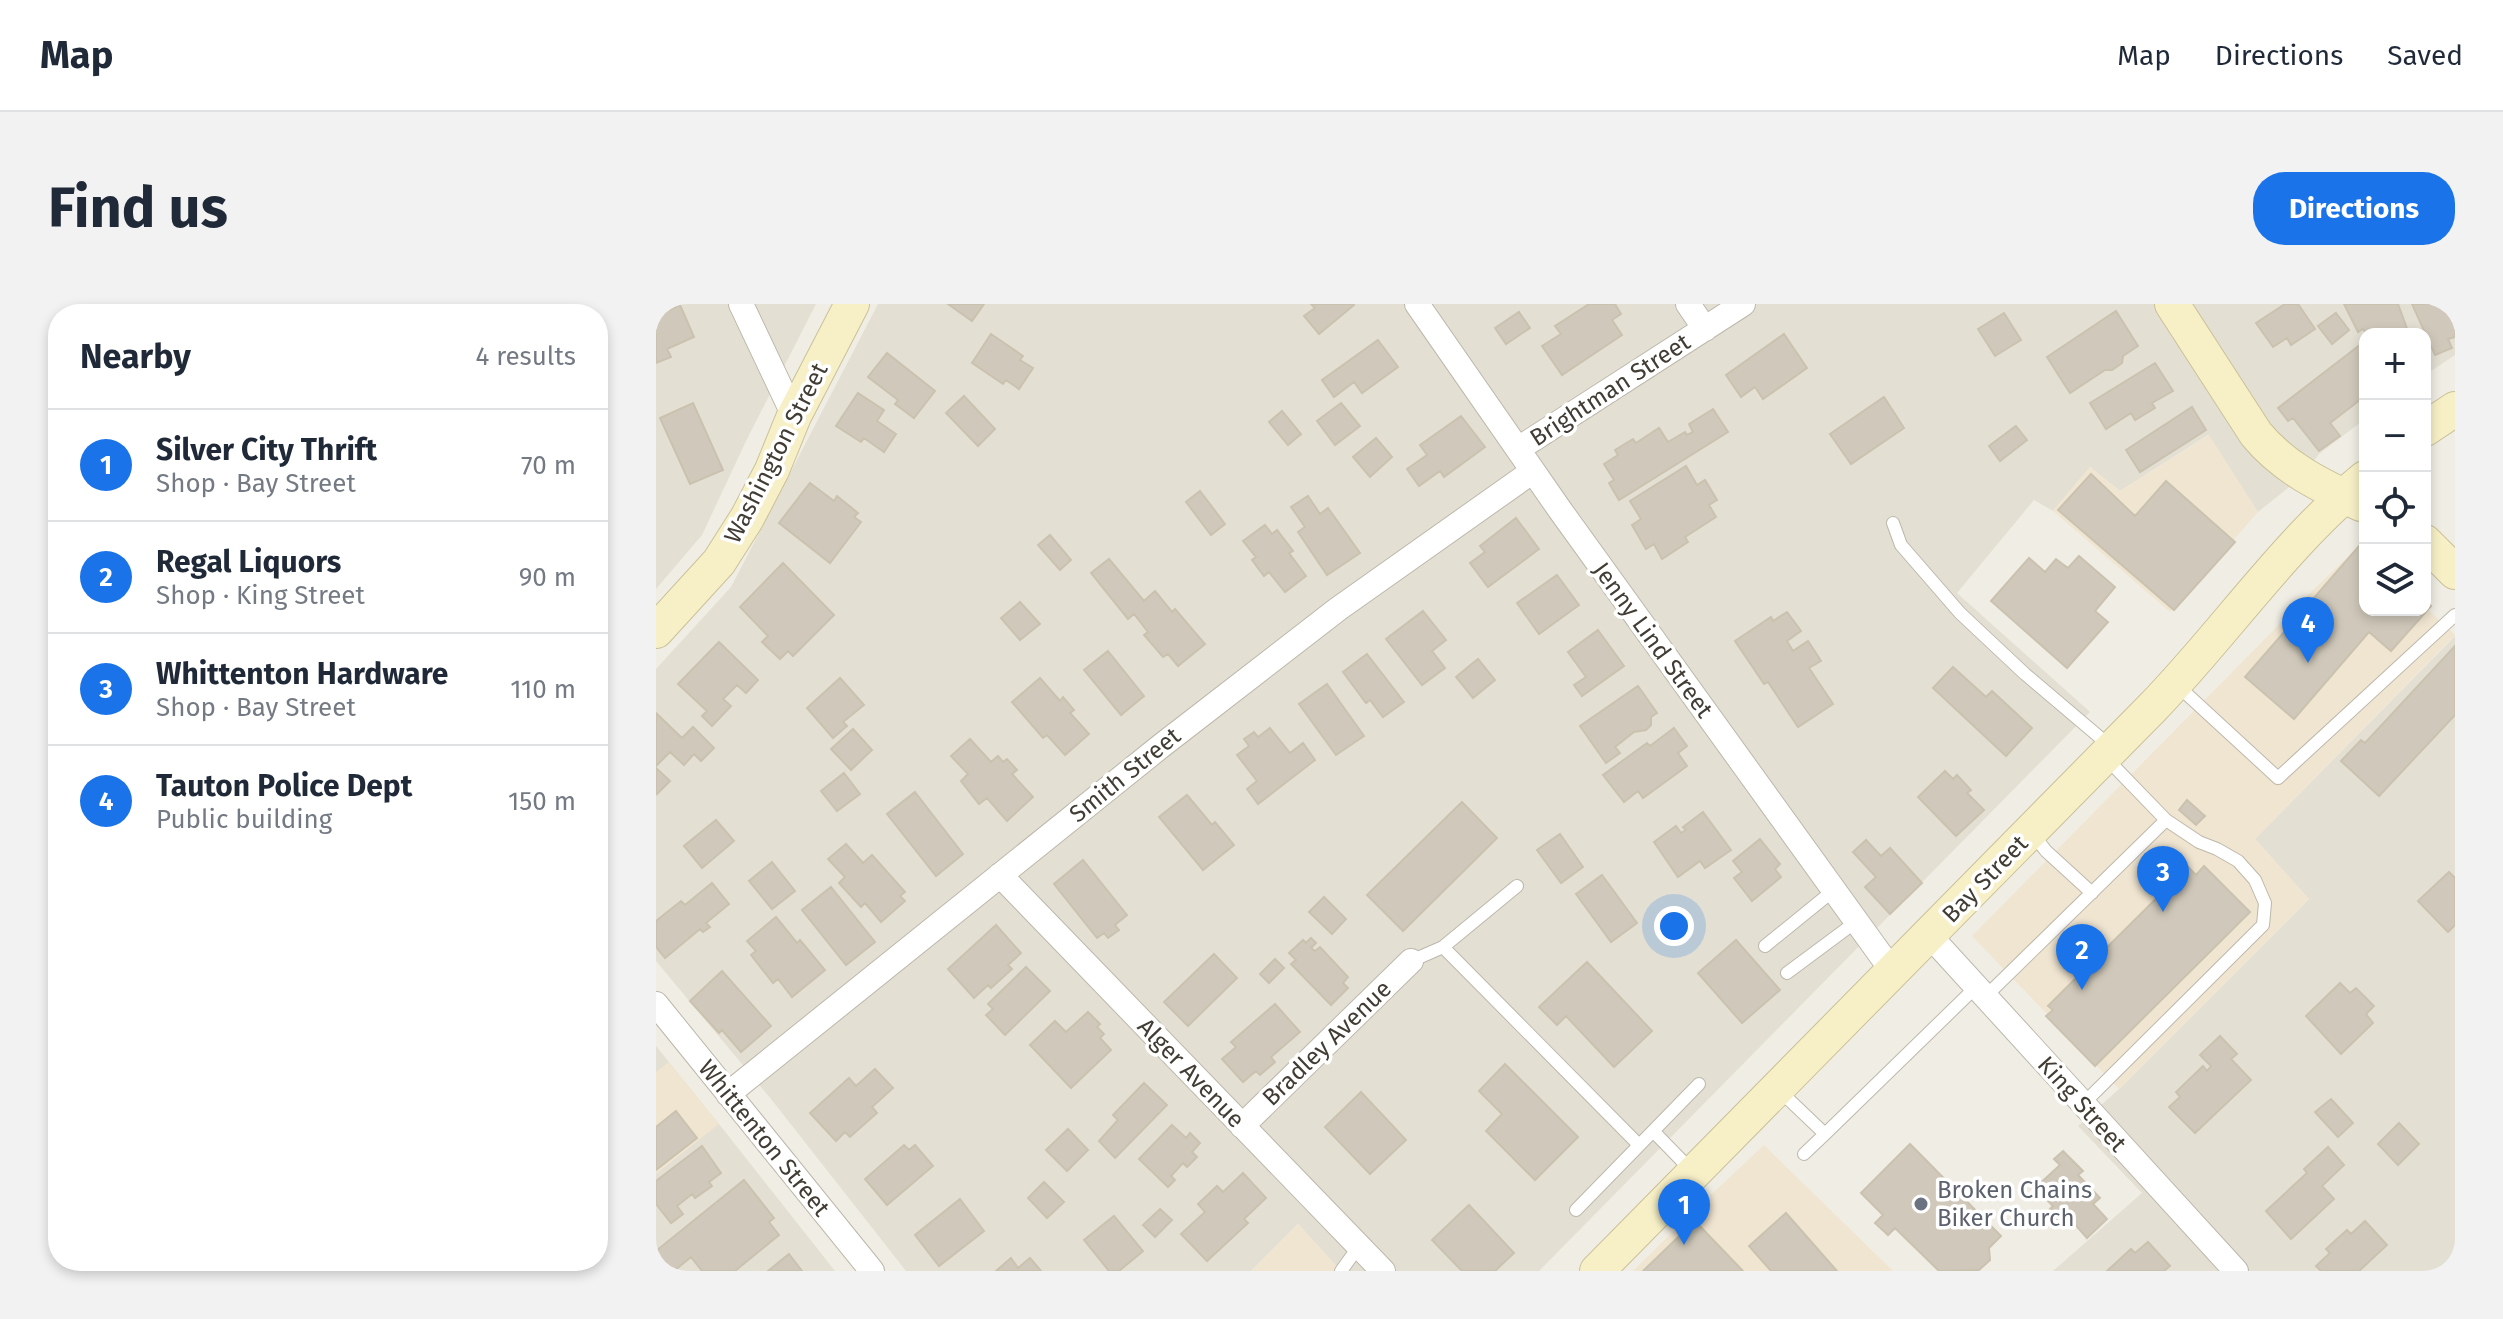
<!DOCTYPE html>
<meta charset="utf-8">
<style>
body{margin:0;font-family:"Fira Sans",sans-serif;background:#f2f2f3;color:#1f2937}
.controls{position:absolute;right:24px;top:24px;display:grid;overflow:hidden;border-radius:16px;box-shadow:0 4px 12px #0003}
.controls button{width:72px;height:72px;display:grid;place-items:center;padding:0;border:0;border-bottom:2px solid #e0e1e3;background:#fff;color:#1f2937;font:40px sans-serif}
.you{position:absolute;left:1018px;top:622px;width:28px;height:28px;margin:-20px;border:6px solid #fff;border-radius:50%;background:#1a73e8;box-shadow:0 0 0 12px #1a73e833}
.badge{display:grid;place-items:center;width:52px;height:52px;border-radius:50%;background:#1a73e8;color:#fff;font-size:26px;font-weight:700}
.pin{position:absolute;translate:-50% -66px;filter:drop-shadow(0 2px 4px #0008)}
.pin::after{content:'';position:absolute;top:42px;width:28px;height:24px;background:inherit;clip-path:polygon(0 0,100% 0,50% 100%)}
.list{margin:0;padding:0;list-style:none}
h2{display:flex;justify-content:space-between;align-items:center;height:104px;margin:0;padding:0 32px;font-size:34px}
h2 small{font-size:26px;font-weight:400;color:#747a83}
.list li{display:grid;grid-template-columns:52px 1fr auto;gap:24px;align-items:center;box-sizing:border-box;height:112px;padding:0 32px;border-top:2px solid #e0e1e3}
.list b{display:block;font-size:30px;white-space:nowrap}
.list p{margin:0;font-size:26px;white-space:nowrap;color:#747a83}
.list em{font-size:26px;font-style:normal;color:#747a83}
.icon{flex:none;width:44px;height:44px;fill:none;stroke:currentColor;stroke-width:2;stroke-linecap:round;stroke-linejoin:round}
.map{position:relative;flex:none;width:1799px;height:967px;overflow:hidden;border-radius:32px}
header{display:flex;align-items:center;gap:48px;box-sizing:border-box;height:112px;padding:0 40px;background:#fff;border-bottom:2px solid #e0e1e3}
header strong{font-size:38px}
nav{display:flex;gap:44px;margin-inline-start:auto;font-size:28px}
.intro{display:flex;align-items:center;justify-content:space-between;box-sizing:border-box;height:192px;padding:0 48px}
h1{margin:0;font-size:56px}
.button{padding:20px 36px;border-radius:32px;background:#1a73e8;color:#fff;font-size:28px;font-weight:700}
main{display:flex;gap:48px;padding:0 48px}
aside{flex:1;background:#fff;border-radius:32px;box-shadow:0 4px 12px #0003}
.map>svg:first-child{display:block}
</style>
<header>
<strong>Map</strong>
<nav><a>Map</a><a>Directions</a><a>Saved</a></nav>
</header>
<div class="intro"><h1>Find us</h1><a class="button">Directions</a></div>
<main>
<aside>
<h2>Nearby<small>4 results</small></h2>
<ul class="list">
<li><span class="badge">1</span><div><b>Silver City Thrift</b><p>Shop · Bay Street</p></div><em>70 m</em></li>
<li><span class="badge">2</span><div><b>Regal Liquors</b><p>Shop · King Street</p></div><em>90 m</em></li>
<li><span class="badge">3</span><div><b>Whittenton Hardware</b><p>Shop · Bay Street</p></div><em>110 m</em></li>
<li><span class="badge">4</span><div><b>Tauton Police Dept</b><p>Public building</p></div><em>150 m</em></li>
</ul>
</aside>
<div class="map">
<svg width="1799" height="967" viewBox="0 0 1799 967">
<rect width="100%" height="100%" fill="#f0ede4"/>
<path fill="#e3dfd3" d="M0 0H160L91 135 46 231 0 285Z
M222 0H1799V51L1769 71V30H1709V115L1663 150 1647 172 1602 208 1552 131 1464 187 1434 163 1397 207 1378 196 1301 289 1434 408 883 967H685L642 920 595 967H250L115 795 0 657V365L75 283Z
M1799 332V967H1397L1486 889 1422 822 1463 785 1653 595 1599 535Z
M0 742 63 820 179 967H0Z"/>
<path fill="#f0e5d1" d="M1553 131 1602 208 1514 308 1397 207 1434 163 1464 187Z
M1704 241 1709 245V306H1769V303L1799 331 1599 535 1653 595 1463 785 1316 632 1660 283Z
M13 758 63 820 0 870V768Z
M1108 841 1237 967H977L1043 902Z
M642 920 685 967H595Z"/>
<path fill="#d0c9bb" stroke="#cac2af" stroke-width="2" d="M292 0H328L316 17Z
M655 0H697L698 1 663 30 648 12 659 4Z
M933 0H959L965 10 956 16 966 31 906 71 886 42 905 30 899 22Z
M1629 0H1642L1659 25 1635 41 1631 34 1617 43 1600 19Z
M1688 0H1742L1753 30H1711L1707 25 1702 28Z
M1756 0H1799V33L1792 35 1796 44 1779 51Z
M24 1 38 33 11 45 15 53 0 59V12Z
M1460 7 1482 42 1467 52 1466 59 1456 66H1449L1414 89 1391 53Z
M863 8 874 24 850 40 839 24Z
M1348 9 1365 36 1339 52 1322 25Z
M1680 9 1693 26 1676 40 1662 22Z
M335 30 367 52 364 56 377 64 363 85 350 76 347 80 316 59Z
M1128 30 1151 64 1107 95 1099 83 1085 93 1070 71Z
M722 36 742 63 706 89 698 78 678 93 666 76Z
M1709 37V92L1674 119 1684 132 1663 147 1637 114 1632 117 1622 104Z
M231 49 279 87 258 114 239 100 242 96 212 73Z
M1499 59 1517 87 1496 99 1499 104 1479 116 1475 109 1450 125 1434 99Z
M202 89 228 106 221 117 240 130 228 148 208 134 205 138 180 122Z
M308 92 339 125 322 142 290 109Z
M1228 93 1248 124 1195 160 1174 130Z
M37 99 67 166 34 180 4 114Z
M685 99 704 122 679 141 661 117Z
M1536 103 1550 126 1484 168 1470 146Z
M1057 105 1072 128 963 196 953 179 958 176 948 160 962 151 959 146 977 135 980 139 1003 124 1012 138 1029 128 1031 131 1037 128 1033 120Z
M626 107 645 130 632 141 613 118Z
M805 112 829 143 788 173 784 167 763 182 751 165 771 151 764 141Z
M1360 122 1371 136 1344 157 1333 142Z
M720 134 736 153 714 173 697 153Z
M1030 162 1041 181 1049 176 1061 196 1053 201 1060 213 1029 233 1032 238 1006 255 998 240 990 245 976 221 985 215 974 197Z
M1435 170 1479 212 1510 177 1579 238 1518 306 1402 206Z
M154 179 178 197 181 192 202 209 198 213 205 218 174 259 123 219Z
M544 187 569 220 555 231 530 198Z
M652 192 664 210 672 204 704 249 671 271 642 228 649 223 635 203Z
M860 214 883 245 832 283 814 259 829 248 824 242Z
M609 221 616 230 621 226 637 247 633 249 650 272 629 288 613 268 608 272 596 256 600 253 587 237Z
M394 231 415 256 404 266 382 241Z
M1704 241 1709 245V306H1769V297L1775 302 1735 347 1713 328 1638 415 1589 373Z
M1423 252 1459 283 1439 307 1452 318 1411 364 1335 297 1373 254 1389 268 1400 255 1412 264Z
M453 255 488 297 499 287 516 308 519 305 549 340 522 362 512 350 507 353 488 331 492 328 478 310 472 315 435 269Z
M127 259 178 311 137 352 132 347 124 355 106 338 112 332 84 303Z
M901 271 923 301 883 330 861 299Z
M364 298 384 320 364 336 345 314Z
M767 307 790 336 776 347 789 364 766 381 730 335Z
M1131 308 1145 327 1131 337 1137 347 1152 337 1165 357 1153 364 1177 400 1142 423 1112 378 1108 380 1079 337 1115 313 1117 317Z
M942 326 968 362 926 392 918 381 930 373 912 348Z
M63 338 102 376 90 389 81 381 67 395 75 402 56 422 46 412 51 407 22 380Z
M1799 342V411L1723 492 1685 457 1705 436 1709 439Z
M452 347 488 392 465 411 428 366Z
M711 350 748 398 727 413 714 396 710 399 687 368Z
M822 355 839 376 817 394 800 373Z
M1297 363 1330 393 1336 387 1376 424 1350 452 1277 384Z
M184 374 208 401 187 418 191 422 177 434 151 404Z
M384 374 404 397 407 393 418 406 414 409 433 430 409 451 391 431 387 434 356 398Z
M671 380 708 432 680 451 643 400Z
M982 382 1001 409 995 413V421L990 426 978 428 959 443 964 449 950 459 924 422Z
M0 409 26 434 37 423 58 444 45 457 38 450 28 461 14 448 0 462Z
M614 424 634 449 647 439 659 456 602 500 591 485 601 477 581 451 593 442 588 435 598 428 602 433Z
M1018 424 1031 442 1022 449 1031 462 987 494 982 487 968 498 947 471 991 439 994 442Z
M197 425 216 446 195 466 175 445Z
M314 435 335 458 342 452 347 458 351 455 361 466 356 470 377 493 351 517 331 494 323 500 305 477 312 470 295 452Z
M0 464 14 477 1 490 0 488Z
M1289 467 1297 475 1301 471 1315 486 1311 489 1328 506 1300 532 1262 493Z
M188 469 204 490 181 507 165 487Z
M259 488 307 550 280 572 231 510Z
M531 491 556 521 559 518 578 541 547 566 503 513Z
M1531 496 1549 512 1540 521 1523 506Z
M806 498 841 534 747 627 711 591Z
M1047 508 1075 546 1049 564 1044 557 1022 573 998 538 1020 522 1025 529 1030 526 1027 523Z
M60 516 78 537 46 564 28 542Z
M904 530 927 563 905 579 881 546Z
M1104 535 1124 560 1119 565 1125 573 1096 597 1078 574 1086 568 1077 557Z
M1210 536 1225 552 1234 544 1266 579 1234 610 1209 583 1220 573 1197 548Z
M190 540 207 559 216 551 249 588 244 592 249 597 225 618 209 599 205 603 183 579 189 573 172 555Z
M427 556 471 611 459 621 463 626 452 634 448 629 441 634 398 580Z
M116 558 139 587 116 605 93 577Z
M1548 562 1594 608 1439 762 1390 712 1397 706 1392 702 1532 563 1540 571Z
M1793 568 1799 574V621L1792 628 1762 597Z
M946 571 981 619 955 638 920 590Z
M56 579 73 600 50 619 54 623 47 628 44 625 9 654 0 643V617L25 597 29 601Z
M175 583 219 638 190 661 146 606Z
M668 593 690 615 676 630 653 608Z
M120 613 141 639 144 636 169 666 136 693 122 675 117 679 95 651 100 647 91 637Z
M340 621 365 649 352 661 356 665 335 684 332 681 318 694 292 665Z
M655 634 660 639 655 644 659 647 664 643 692 673 687 679 692 684 675 701 635 660 640 656 633 649 647 636 650 639Z
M1080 636 1124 686 1086 719 1042 669Z
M558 650 581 674 532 722 508 698Z
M619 655 628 664 613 679 604 670Z
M931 658 996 727 958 763 910 712 901 721 883 703Z
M370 663 394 687 349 731 330 711 337 705 332 700Z
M66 667 115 722 85 748 66 726 63 729 34 697Z
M1684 679 1694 689 1700 684 1718 702 1710 710 1717 719 1685 750 1650 712Z
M619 700 644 728 615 753 619 758 604 771 600 767 587 778 566 755 580 743 575 738Z
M432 708 444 720 441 723 448 730 444 734 455 746 415 784 374 741 399 717 410 728Z
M1564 732 1581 750 1575 755 1595 776 1539 829 1513 803 1524 793 1520 788 1547 762 1551 767 1555 762 1544 751Z
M849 760 922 833 879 876 830 827 846 810 823 787Z
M219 765 237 784 216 803 221 809 194 833 189 828 180 837 154 809 193 774 200 782Z
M488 779 511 801 459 854 443 837 462 816 457 811Z
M705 788 750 836 714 870 669 823Z
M1675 795 1697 819 1682 833 1659 808Z
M20 807 41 834 0 866V823Z
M1743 819 1763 840 1742 861 1722 840Z
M516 821 530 834 534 829 544 839 536 848 541 853 531 863 527 859 515 872 519 876 512 883 483 855Z
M412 825 432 846 411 867 390 846Z
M1254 840 1345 932 1333 944 1334 956 1323 966 1283 967 1239 924 1232 931 1219 919 1227 911 1205 889Z
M248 841 253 846 259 841 277 862 231 901 209 875Z
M46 842 65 869 53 878 56 882 39 894 36 890 21 902 27 910 15 919 0 900V877Z
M1672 843 1688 861 1666 882 1678 895 1635 935 1610 907 1651 869 1648 865Z
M1407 847 1427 867 1422 871 1444 894 1437 900 1451 915 1431 934 1416 917 1409 924 1393 906 1397 902 1379 884 1404 861 1398 855Z
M587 869 610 894 588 915 592 919 551 957 525 930 549 908 542 900 561 882 567 888Z
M88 876 118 914 113 918 123 931 79 967H46L35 953 18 967H0V947Z
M388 878 408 898 391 914 372 894Z
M304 895 328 927 283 962 259 931Z
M813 901 858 949 839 967H806L776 936Z
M504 905 516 916 499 933 487 921Z
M1130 909 1181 967H1115L1093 942Z
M458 912 487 947 463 967H453L428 936Z
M1039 917 1087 967H987Z
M1709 917 1731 941 1703 967H1665L1660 962 1674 949 1670 945 1691 926 1695 930Z
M1492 938 1514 962 1508 967H1451L1475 945 1479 949Z
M133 950 146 967H112Z
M355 954 362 964 374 954 385 967H340Z"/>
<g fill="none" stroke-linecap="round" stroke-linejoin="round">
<defs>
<path id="lane" d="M1237 219 1245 241 1304 309 1369 370 1454 442
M1522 382 1622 474 1799 311
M1376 529 1390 547 1436 589
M1109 642 1178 586
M787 643 983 841
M755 657 787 643 861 582
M1131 669 1201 617
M1329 693 1510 516 1449 453
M1124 787 1169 830 1320 683
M1427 800 1607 621 1609 599 1599 576 1582 557 1561 545 1543 538 1510 516
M997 827 1036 867
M1148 850 1169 830
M920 906 1043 780
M685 967 703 942"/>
<path id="street" d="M85 0 138 112
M761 0 904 206 1237 668
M1032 0 1049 25
M862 145 1087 0
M344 571 727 967
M1274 632 1580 967
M0 700 216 967
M72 790 505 442 682 305 877 167
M586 822 755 657"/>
<path id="secondary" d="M1516 0 1600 130C1628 164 1665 182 1705 200
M1769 125 1799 105
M1769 238 1799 268
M0 327 63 258 91 214 116 166 138 112 196 0
M941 967C1127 780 1312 592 1496 404 1569 329 1628 240 1709 174"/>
</defs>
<use href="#lane" stroke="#bdb8ab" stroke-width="14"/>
<use href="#street" stroke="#bdb8ab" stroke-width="26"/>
<use href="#secondary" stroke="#cac199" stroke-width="36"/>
<use href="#lane" stroke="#fff" stroke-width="12"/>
<use href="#street" stroke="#fff" stroke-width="24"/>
<use href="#secondary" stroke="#f7f0c7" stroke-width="34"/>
</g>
<circle fill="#6b7280" stroke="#fff" stroke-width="3" cx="1265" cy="900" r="8"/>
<g text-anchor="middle" stroke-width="7" stroke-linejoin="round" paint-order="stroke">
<g font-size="24" fill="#413d35" stroke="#fff">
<text transform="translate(954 86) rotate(-33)" y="8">Brightman Street</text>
<text transform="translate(120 149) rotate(-63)" y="8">Washington Street</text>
<text transform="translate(997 336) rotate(54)" y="8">Jenny Lind Street</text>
<text transform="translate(469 471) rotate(-39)" y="8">Smith Street</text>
<text transform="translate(1329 575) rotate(-46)" y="8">Bay Street</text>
<text transform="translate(671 739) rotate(-44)" y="8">Bradley Avenue</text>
<text transform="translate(535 769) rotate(46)" y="8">Alger Avenue</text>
<text transform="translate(1426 800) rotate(48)" y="8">King Street</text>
<text transform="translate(108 834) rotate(51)" y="8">Whittenton Street</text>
</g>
<g font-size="24" fill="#5b616d" stroke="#fff" text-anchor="start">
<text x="1281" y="894">Broken Chains<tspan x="1281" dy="28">Biker Church</tspan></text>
</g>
</g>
</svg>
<div class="controls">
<button>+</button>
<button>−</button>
<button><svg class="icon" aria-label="locate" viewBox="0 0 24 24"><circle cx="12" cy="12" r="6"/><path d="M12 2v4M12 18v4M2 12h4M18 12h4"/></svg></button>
<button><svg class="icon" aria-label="layers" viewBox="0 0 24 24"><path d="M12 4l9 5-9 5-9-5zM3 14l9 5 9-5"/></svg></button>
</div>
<div class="you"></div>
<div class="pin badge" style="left:1028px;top:941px">1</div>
<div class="pin badge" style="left:1426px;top:686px">2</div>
<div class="pin badge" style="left:1507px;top:608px">3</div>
<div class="pin badge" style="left:1652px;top:359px">4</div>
</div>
</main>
